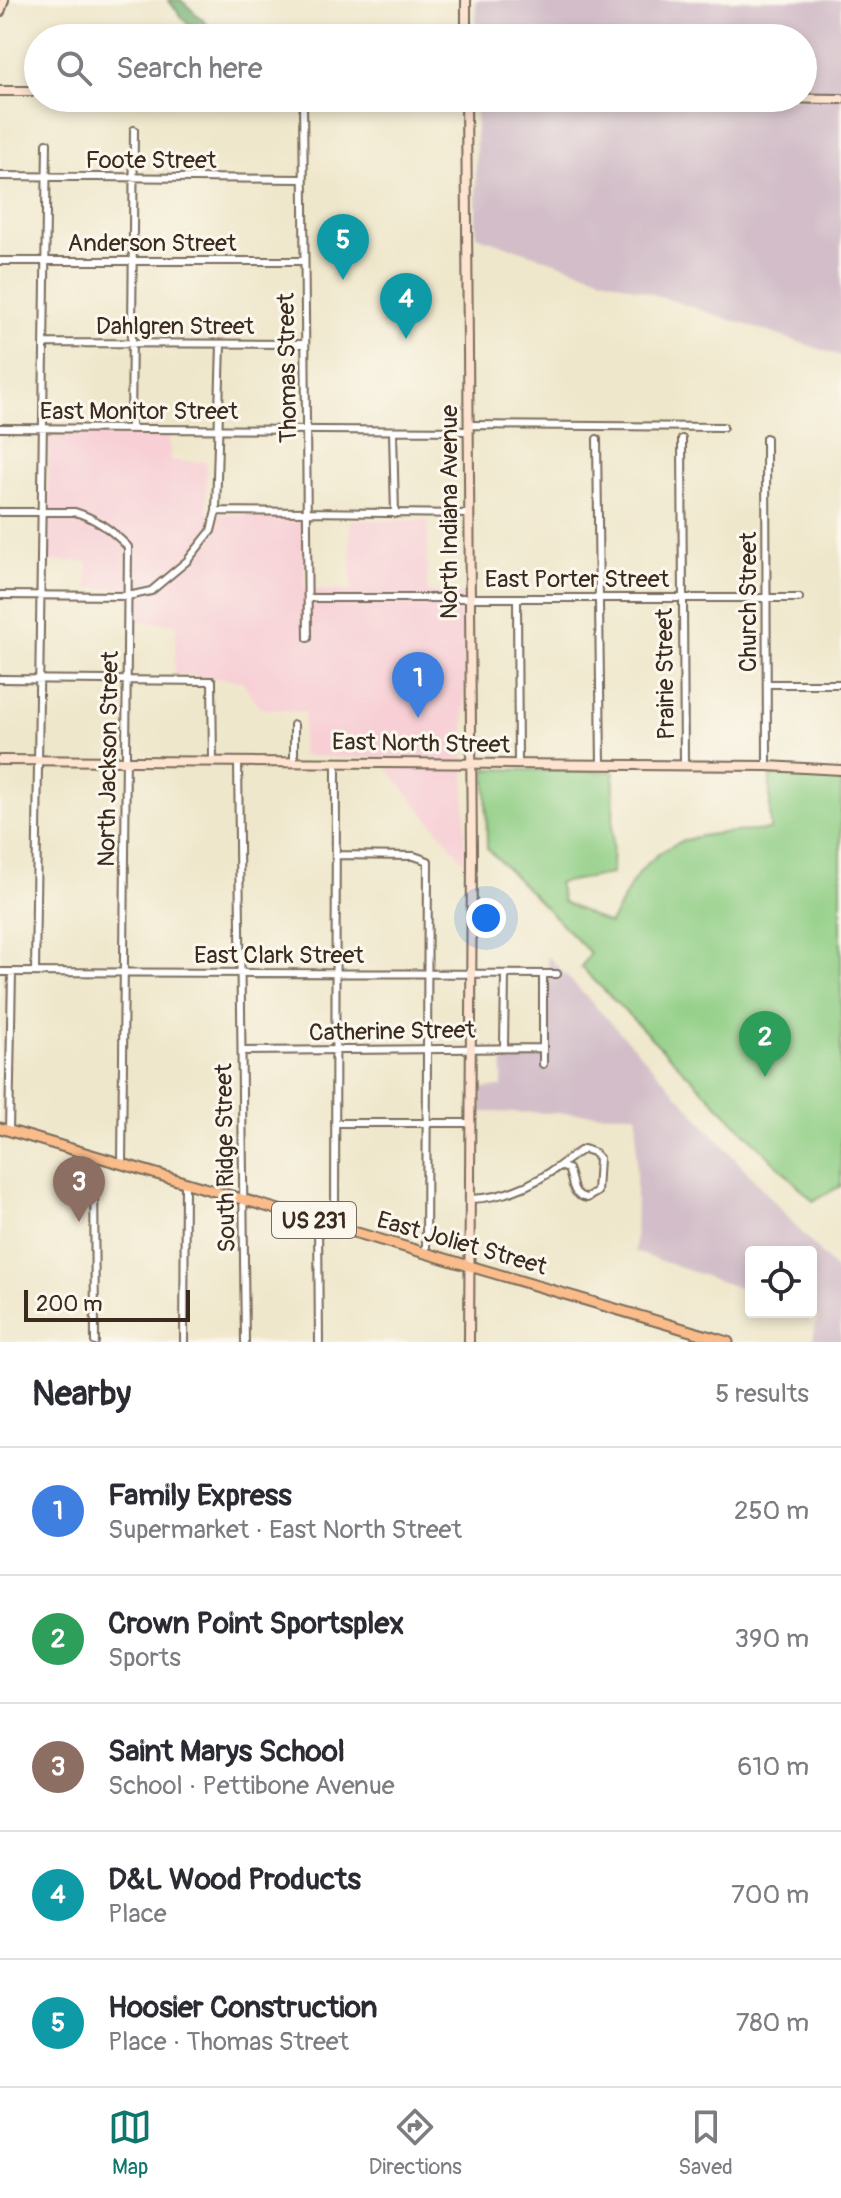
<!DOCTYPE html>
<meta charset="utf-8">
<style>
body{margin:0;font-family:Pangolin,sans-serif;background:#f7f7f7;color:#2b2b33}
.controls{position:absolute;right:24px;bottom:24px;display:grid;overflow:hidden;border-radius:8px;box-shadow:0 4px 12px #0003}
.controls button{width:72px;height:72px;display:grid;place-items:center;padding:0;border:0;border-bottom:2px solid #e1e1e2;background:#fff;color:#2b2b33;font:40px sans-serif}
.scale{position:absolute;left:24px;bottom:20px;width:166px;box-sizing:border-box;padding-left:8px;border:4px solid #3b2a1e;border-top:0;font-size:22px;line-height:28px;white-space:nowrap;color:#3b2a1e;-webkit-text-stroke:6px #fbf7ec;paint-order:stroke}
.you{position:absolute;left:486px;top:918px;width:28px;height:28px;margin:-20px;border:6px solid #fff;border-radius:50%;background:#1a73e8;box-shadow:0 0 0 12px #1a73e833}
.badge{display:grid;place-items:center;width:52px;height:52px;border-radius:50%;background:#0f766e;color:#fff;font-size:26px;font-weight:700}
.pin{position:absolute;translate:-50% -66px;filter:drop-shadow(0 2px 4px #0008)}
.pin::after{content:'';position:absolute;top:42px;width:28px;height:24px;background:inherit;clip-path:polygon(0 0,100% 0,50% 100%)}
.list{margin:0;padding:0;list-style:none}
h2{display:flex;justify-content:space-between;align-items:center;height:104px;margin:0;padding:0 32px;font-size:34px}
h2 small{font-size:26px;font-weight:400;color:#7c7c81}
.list li{display:grid;grid-template-columns:52px 1fr auto;gap:24px;align-items:center;box-sizing:border-box;height:128px;padding:0 32px;border-top:2px solid #e1e1e2}
.list b{display:block;font-size:30px;white-space:nowrap}
.list p{margin:0;font-size:26px;white-space:nowrap;color:#7c7c81}
.list em{font-size:26px;font-style:normal;color:#7c7c81}
.icon{flex:none;width:44px;height:44px;fill:none;stroke:currentColor;stroke-width:2;stroke-linecap:round;stroke-linejoin:round}
.map{position:relative;flex:none;width:841px;height:1342px;overflow:hidden}
.search{position:absolute;background:#fff;box-shadow:0 4px 12px #0003;left:24px;right:24px;top:24px;height:88px;display:flex;align-items:center;gap:20px;box-sizing:border-box;padding:0 28px;border-radius:44px;color:#7c7c81;font-size:30px}
.sheet{height:744px;background:#fff}
nav{display:flex;justify-content:space-around;align-items:center;box-sizing:border-box;height:112px;border-top:2px solid #e1e1e2;background:#fff;font-size:22px;color:#7c7c81}
nav a{display:grid;justify-items:center;gap:4px}
nav .on{color:#0f766e}
.map>svg:first-child{display:block}
</style>
<div class="map">
<svg width="841" height="1342" viewBox="0 0 841 1342">
<rect width="100%" height="100%" fill="#fbf7ec"/>
<filter id="ink" filterUnits="userSpaceOnUse"><feTurbulence type="fractalNoise" baseFrequency=".0125" numOctaves="2"/><feDisplacementMap in="SourceGraphic" scale="16" xChannelSelector="R" yChannelSelector="G"/><feConvolveMatrix kernelMatrix="1 2 1 2 8 2 1 2 1" color-interpolation-filters="sRGB"/></filter>
<filter id="wash" filterUnits="userSpaceOnUse"><feTurbulence type="fractalNoise" baseFrequency=".006" numOctaves="4" result="noise"/><feDisplacementMap in="SourceGraphic" scale="32" xChannelSelector="R" yChannelSelector="G"/><feGaussianBlur stdDeviation="1.8" result="paint"/><feColorMatrix in="noise" values="0 0 0 0 0 0 0 0 0 0 0 0 0 0 0 0 0 1.4 0 .05"/><feComposite in="paint" operator="in"/></filter>
<g filter="url(#wash)">
<rect width="100%" height="100%" fill="#efe7cb"/>
<path fill="#f7cfd5" d="M49 432 169 434 170 461 206 462 207 513 305 518V590L351 591 350 520H428L427 592 464 594 465 863 378 758 301 756 305 712 260 708 242 681 174 674 176 624 133 621 131 589 87 588 88 562 47 561Z"/>
<path fill="#d2bdc8" d="M476 0H841V356L476 236V98H803V38H476Z
M548 956 647 1061 841 1276V1342H812L818 1316 807 1312H811V1252H751V1292L635 1252 637 1114 481 1112 482 1088 502 1087 503 1053 546 1052Z"/>
<path fill="#8ecd83" stroke="#647c50" stroke-width="2" d="M486 769 614 772 612 874 558 883 563 902 609 924C619 910 625 894 634 880 669 829 716 834 770 830V775L841 777V1186L813 1201 581 967 590 953 487 848Z"/>
<path fill="#72b071" stroke="#566d48" stroke-width="2" d="M168 0H181L222 38H199Z"/>
</g>
<g filter="url(#ink)">
<g fill="none" stroke-linecap="round" stroke-linejoin="round">
<defs>
<path id="street" d="M303 98 308 638
M0 176 302 179
M0 261H304
M45 343 304 344
M469 425 723 427
M0 428 469 431
M131 428 134 130
M393 431 395 514
M766 438 767 766
M597 439 601 765
M682 439 684 765
M216 511 469 514
M0 512H75C95 518 114 532 128 547L122 1164
M0 595 128 596 151 591 187 561 211 531 216 511 221 344
M308 598H799
M517 598 518 764
M0 679 212 681 213 761
M767 684H841
M238 761 245 1342
M294 761V725
M336 855 414 856 428 861 426 1253
M0 972 557 974
M35 972 47 143
M543 974V1064
M504 1048 505 974
M242 1051 542 1048
M335 1123H470
M9 1131 12 972
M94 1155 95 1342
M470 1199C500 1198 527 1188 552 1171 563 1164 572 1155 584 1149L593 1152 599 1158 597 1192 587 1198C570 1195 574 1182 568 1169L560 1166
M318 1221 319 1342
M335 1226 336 762
M184 1342 185 1184"/>
<path id="secondary" d="M466 0V38
M0 12 4 0
M0 91H38
M466 98 472 856 469 1342
M758 98 841 99
M0 760 767 766 841 770"/>
<path id="primary" d="M0 1128 728 1342"/>
</defs>
<use href="#street" stroke="#7a6c5b" stroke-width="10"/>
<use href="#secondary" stroke="#7a6c5b" stroke-width="12"/>
<use href="#primary" stroke="#7a6c5b" stroke-width="13"/>
<use href="#street" stroke="#fff" stroke-width="6"/>
<use href="#secondary" stroke="#fde4d0" stroke-width="8"/>
<use href="#primary" stroke="#f9bc8a" stroke-width="9"/>
</g>
</g>
<g text-anchor="middle" stroke-width="6" stroke-linejoin="round" paint-order="stroke">
<rect fill="#fbf7ec" stroke="#75685c" stroke-width="2" x="272" y="1202" width="84" height="36" rx="6"/>
<g font-size="22" font-weight="bold" fill="#3b2a1e">
<text x="314" y="1228">US 231</text>
</g>
<g font-size="24" fill="#3b2a1e" stroke="#fbf7ec">
<text x="151" y="168">Foote Street</text>
<text x="152" y="251">Anderson Street</text>
<text x="175" y="334">Dahlgren Street</text>
<text transform="translate(287 368) rotate(-91)" y="8">Thomas Street</text>
<text x="139" y="419">East Monitor Street</text>
<text transform="translate(449 512) rotate(-90)" y="8">North Indiana Avenue</text>
<text x="577" y="587">East Porter Street</text>
<text transform="translate(748 602) rotate(-90)" y="8">Church Street</text>
<text transform="translate(665 674) rotate(-91)" y="8">Prairie Street</text>
<text transform="translate(421 743) rotate(1)" y="8">East North Street</text>
<text transform="translate(108 759) rotate(-89)" y="8">North Jackson Street</text>
<text x="279" y="963">East Clark Street</text>
<text transform="translate(392 1031) rotate(-1)" y="8">Catherine Street</text>
<text transform="translate(225 1158) rotate(-91)" y="8">South Ridge Street</text>
<text transform="translate(462 1243) rotate(16)" y="8">East Joliet Street</text>
</g>
</g>
</svg>
<div class="controls">
<button><svg class="icon" aria-label="locate" viewBox="0 0 24 24"><circle cx="12" cy="12" r="6"/><path d="M12 2v4M12 18v4M2 12h4M18 12h4"/></svg></button>
</div>
<div class="scale">200 m</div>
<div class="you"></div>
<div class="pin badge" style="left:418px;top:718px;background:#3f7fe0">1</div>
<div class="pin badge" style="left:765px;top:1077px;background:#2e9e5b">2</div>
<div class="pin badge" style="left:79px;top:1222px;background:#8d6e63">3</div>
<div class="pin badge" style="left:406px;top:339px;background:#0f9aa8">4</div>
<div class="pin badge" style="left:343px;top:280px;background:#0f9aa8">5</div>
<div class="search"><svg class="icon" aria-label="search" viewBox="0 0 24 24"><circle cx="10" cy="10" r="6"/><path d="M15 15l6 6"/></svg>Search here</div>
</div>
<section class="sheet">
<h2>Nearby<small>5 results</small></h2>
<ul class="list">
<li><span class="badge" style="background:#3f7fe0">1</span><div><b>Family Express</b><p>Supermarket · East North Street</p></div><em>250 m</em></li>
<li><span class="badge" style="background:#2e9e5b">2</span><div><b>Crown Point Sportsplex</b><p>Sports</p></div><em>390 m</em></li>
<li><span class="badge" style="background:#8d6e63">3</span><div><b>Saint Marys School</b><p>School · Pettibone Avenue</p></div><em>610 m</em></li>
<li><span class="badge" style="background:#0f9aa8">4</span><div><b>D&amp;L Wood Products</b><p>Place</p></div><em>700 m</em></li>
<li><span class="badge" style="background:#0f9aa8">5</span><div><b>Hoosier Construction</b><p>Place · Thomas Street</p></div><em>780 m</em></li>
</ul>
</section>
<nav>
<a class="on"><svg class="icon" aria-label="map" viewBox="0 0 24 24"><path d="M3 6l6-2 6 2 6-2v14l-6 2-6-2-6 2zM9 4v14M15 6v14"/></svg>Map</a>
<a><svg class="icon" aria-label="directions" viewBox="0 0 24 24"><path d="M12 3l9 9-9 9-9-9zM9 14v-3h6M13 9l2 2-2 2"/></svg>Directions</a>
<a><svg class="icon" aria-label="saved" viewBox="0 0 24 24"><path d="M7 4h10v16l-5-4-5 4z"/></svg>Saved</a>
</nav>
